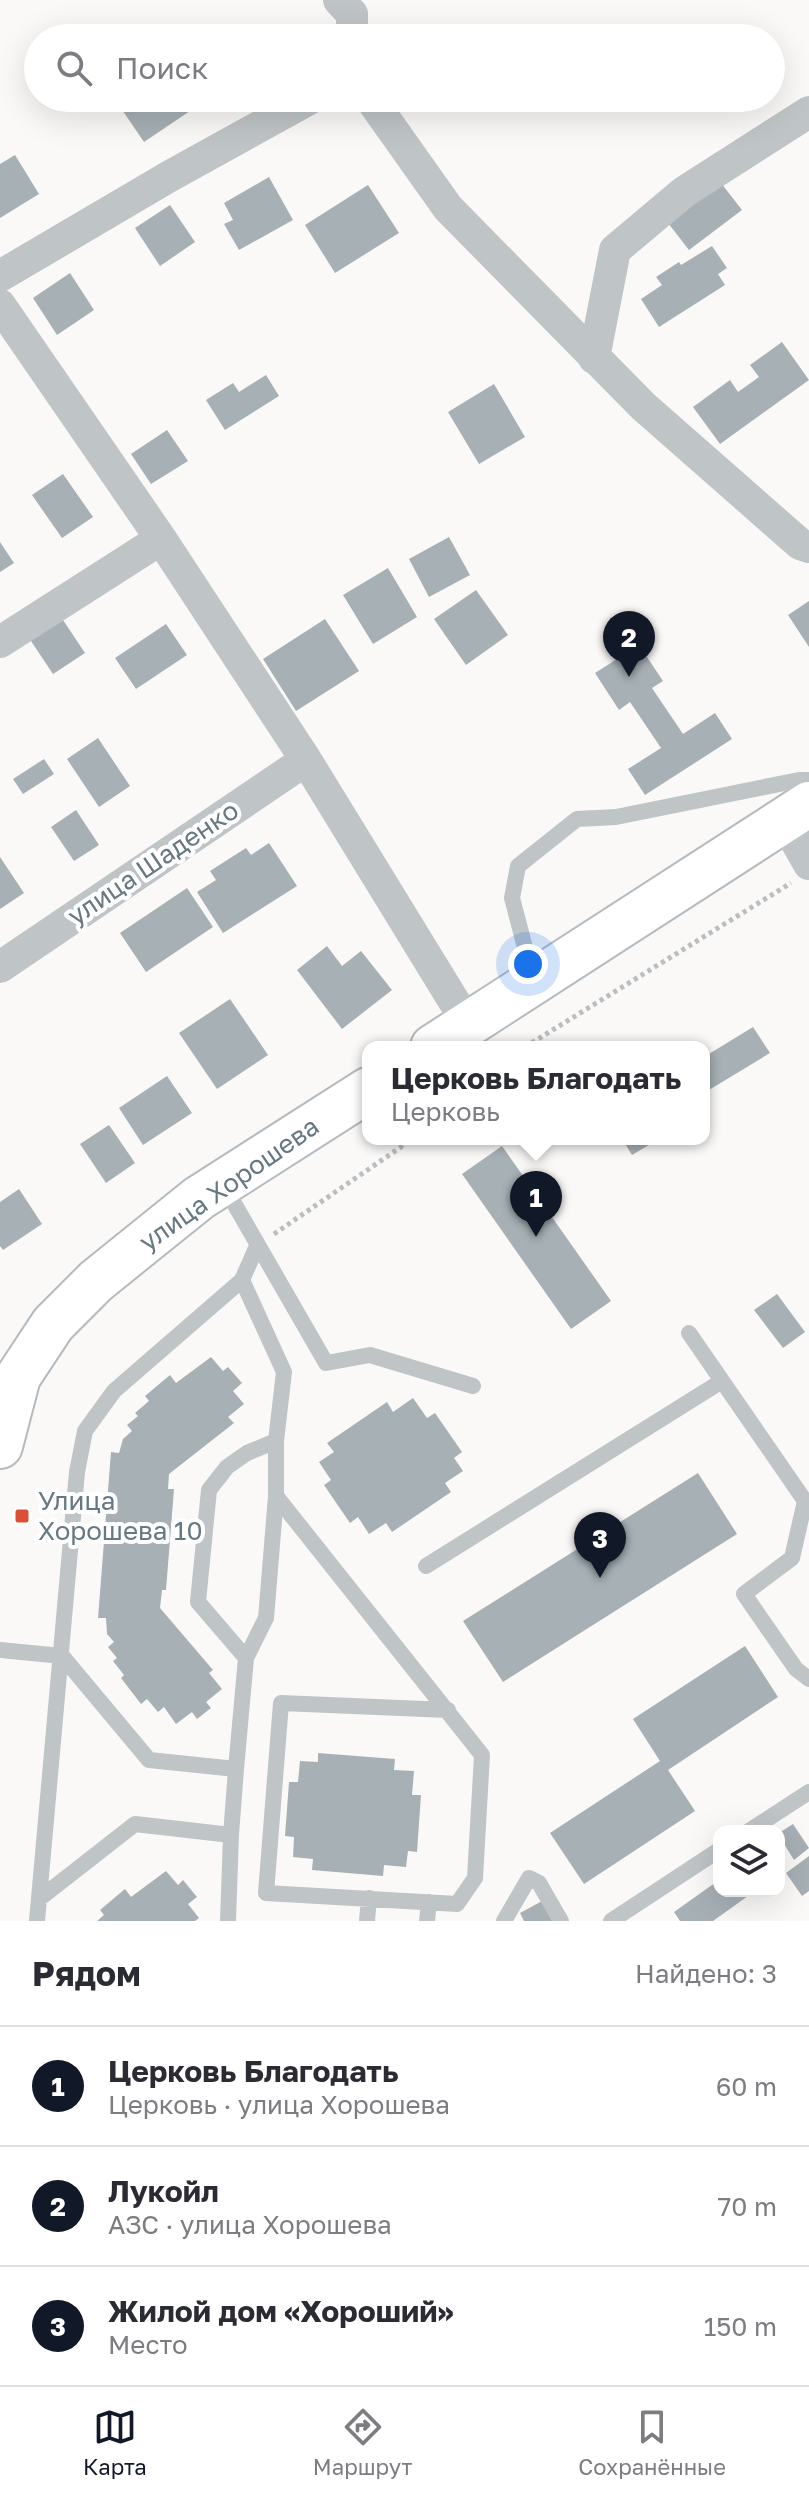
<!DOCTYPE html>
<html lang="ru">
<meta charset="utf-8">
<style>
body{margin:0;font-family:"Golos Text",sans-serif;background:#f7f7f7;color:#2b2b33}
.controls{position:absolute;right:24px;bottom:24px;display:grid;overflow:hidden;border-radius:16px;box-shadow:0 8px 32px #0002}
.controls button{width:72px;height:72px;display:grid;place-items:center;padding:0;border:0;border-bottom:2px solid #e1e1e2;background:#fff;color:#2b2b33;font:40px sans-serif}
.you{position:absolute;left:528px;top:964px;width:28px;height:28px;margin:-20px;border:6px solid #fff;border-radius:50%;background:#1a73e8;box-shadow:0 0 0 12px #1a73e833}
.badge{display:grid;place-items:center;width:52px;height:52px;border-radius:50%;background:#111827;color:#fff;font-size:26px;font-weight:700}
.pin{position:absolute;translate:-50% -66px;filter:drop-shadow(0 2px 4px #0008)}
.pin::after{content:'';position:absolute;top:42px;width:28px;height:24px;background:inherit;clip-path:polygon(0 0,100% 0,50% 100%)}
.popup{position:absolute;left:362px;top:1041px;width:348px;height:104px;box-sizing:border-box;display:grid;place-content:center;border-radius:16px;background:#fff;filter:drop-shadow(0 2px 6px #0005);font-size:26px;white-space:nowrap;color:#7c7c81}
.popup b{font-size:30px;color:#2b2b33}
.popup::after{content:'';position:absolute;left:50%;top:100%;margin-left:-16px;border:16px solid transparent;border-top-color:#fff}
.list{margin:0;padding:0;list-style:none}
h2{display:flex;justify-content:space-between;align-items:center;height:104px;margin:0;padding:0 32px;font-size:34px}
h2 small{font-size:26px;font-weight:400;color:#7c7c81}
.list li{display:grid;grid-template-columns:52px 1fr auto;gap:24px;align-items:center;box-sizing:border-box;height:120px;padding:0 32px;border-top:2px solid #e1e1e2}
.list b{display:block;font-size:30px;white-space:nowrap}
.list p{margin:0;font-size:26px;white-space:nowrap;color:#7c7c81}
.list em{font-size:26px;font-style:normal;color:#7c7c81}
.icon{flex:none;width:44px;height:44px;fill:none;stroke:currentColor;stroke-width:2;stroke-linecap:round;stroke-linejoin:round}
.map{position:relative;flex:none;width:809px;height:1921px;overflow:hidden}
.search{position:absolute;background:#fff;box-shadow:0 8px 32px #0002;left:24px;right:24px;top:24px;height:88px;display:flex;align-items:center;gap:20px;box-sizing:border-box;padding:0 28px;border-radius:44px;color:#7c7c81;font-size:30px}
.sheet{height:464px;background:#fff}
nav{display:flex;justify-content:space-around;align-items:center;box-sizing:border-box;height:112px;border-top:2px solid #e1e1e2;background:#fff;font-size:22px;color:#7c7c81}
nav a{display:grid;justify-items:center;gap:4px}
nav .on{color:#111827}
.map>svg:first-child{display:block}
</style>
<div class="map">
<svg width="809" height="1921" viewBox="0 0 809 1921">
<rect width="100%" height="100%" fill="#faf9f8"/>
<path fill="#a6b0b5" d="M265 25 273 38H245Z
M114 98H186L193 109 144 142Z
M208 98H236L216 110Z
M15 155 39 194 0 218V164Z
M269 177 293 220 239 250 224 224 233 220 224 203Z
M721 183 742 210 689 250 668 223Z
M368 185 399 233 335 273 305 225Z
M170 205 195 242 160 266 135 228Z
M712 246 727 268 718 274 725 285 659 327 641 299 662 285 656 277 679 262 681 265Z
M70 273 94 310 57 335 33 298Z
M782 342 809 380 720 444 693 407 730 380 738 392 759 377 750 365Z
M266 375 279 396 225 430 206 400 233 383 239 392Z
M494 384 525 437 479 464 448 412Z
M167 430 188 461 151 484 131 454Z
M63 474 93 517 62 538 32 495Z
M449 537 470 575 429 597 409 559Z
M0 542 14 563 0 572Z
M388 568 417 617 373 644 343 595Z
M476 590 508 635 466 665 434 619Z
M809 601V647L788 615Z
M61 617 85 653 53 674 29 638Z
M325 619 359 671 296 711 263 659Z
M166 624 187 655 136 689 115 658Z
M639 645 663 681 652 688 683 734 715 713 732 739 645 795 628 769 661 748 630 702 619 710 595 673Z
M98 738 130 786 99 807 67 759Z
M44 759 54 774 23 794 13 779Z
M76 810 99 845 74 861 51 827Z
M269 843 297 886 223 933 197 892 216 880 210 871 246 848 251 855Z
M0 857 24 893 0 909Z
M187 888 213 927 146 972 120 933Z
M327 946 342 966 361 951 392 990 342 1029 297 970Z
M230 999 268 1055 217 1089 179 1033Z
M753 1027 770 1053 704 1093V1057Z
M167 1076 192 1113 143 1145 119 1108Z
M109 1125 135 1163 106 1183 80 1144Z
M622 1139H659L632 1155Z
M502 1146 611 1301 571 1329 462 1174Z
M19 1189 42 1224 3 1250 0 1246V1202Z
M777 1294 805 1332 783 1348 754 1310Z
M211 1357 223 1371 228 1367 242 1383 233 1391 244 1404 228 1417 234 1423 169 1474 168 1489H174L166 1590H162L160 1608 213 1670 209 1673 222 1689 206 1702 211 1708 197 1719 192 1712 176 1724 164 1707 158 1712 147 1699 141 1704 121 1678 124 1675 113 1661 117 1658 108 1647 114 1642 107 1634 106 1618H98L111 1452 119 1453 123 1439 132 1431 127 1425 138 1416 135 1413 149 1401 145 1396 170 1375 176 1383Z
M413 1398 427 1418 435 1413 462 1452 454 1458 463 1471 445 1483 451 1492 392 1532 386 1523 369 1534 358 1517 350 1523 324 1485 331 1480 319 1462 334 1452 327 1443 387 1402 393 1412Z
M698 1473 737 1534 503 1682 463 1621Z
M745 1646 778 1697 668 1770 695 1811 584 1884 550 1833 660 1761 633 1719Z
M318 1753 395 1759 394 1770 414 1771 412 1795H421L417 1852 408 1851 406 1867 384 1865 383 1876 312 1870 313 1859 293 1857 294 1837 285 1836 289 1782H298L300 1761 318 1762Z
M793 1824 809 1848 794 1860 779 1836V1833Z
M809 1856V1891L802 1896 786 1873Z
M166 1871 178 1885 183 1880 197 1897 188 1904 199 1918 195 1921H97L104 1915 100 1910 125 1889 131 1897Z
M719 1880V1891H755L713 1921H680L674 1912Z
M544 1900 555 1921H524L520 1913Z"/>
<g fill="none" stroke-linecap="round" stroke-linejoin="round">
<defs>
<path id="secondary" d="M433 1047 809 804
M0 1446 18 1377 53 1324 96 1281 199 1198 368 1090"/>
</defs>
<use href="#secondary" stroke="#b4babe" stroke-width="48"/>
<path stroke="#babec0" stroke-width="5" stroke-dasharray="4 4" stroke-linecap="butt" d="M525 1047 791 883
M274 1234 401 1147 406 1139"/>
<path stroke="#bfc4c7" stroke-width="16" d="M533 978 512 898 518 866 577 819 616 817 799 780H809
M224 1186 326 1363 370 1355 473 1386
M689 1333 805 1501 792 1558 744 1594 796 1669 809 1679
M276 1496 482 1755 475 1878 457 1904 266 1893 281 1703 448 1710
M426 1566 722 1381
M0 1650 62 1656 149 1760 236 1769 246 1658 198 1602 209 1490 227 1467 247 1453 276 1441 284 1372 242 1280 257 1246
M246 1658 266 1618 276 1496V1441
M749 1831 809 1792
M231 1835 236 1769
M39 1899 135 1824 231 1835 228 1921
M37 1921 77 1472 85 1431 114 1391 242 1280
M367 1921 369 1898
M427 1921 429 1902
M504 1921 529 1878 539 1883 561 1921
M611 1921 719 1850"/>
<path stroke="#bfc4c7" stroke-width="32" d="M339 0 352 14V38
M370 98 448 208 643 406 800 544 809 547
M0 276 170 176 311 98
M0 305 161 539 306 760 468 1024
M594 358 615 250 684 192 809 112
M0 642 161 539
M784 820 809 864
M0 967 306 760"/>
<use href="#secondary" stroke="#fff" stroke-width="44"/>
</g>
<rect fill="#db4f36" stroke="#fff" stroke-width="3" x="14" y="1508" width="16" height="16" rx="4"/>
<g text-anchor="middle" stroke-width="8" stroke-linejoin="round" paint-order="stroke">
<g font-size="26" fill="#667881" stroke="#fff">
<text transform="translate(153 863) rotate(-34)" y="9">улица Шаденко</text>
<text transform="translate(229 1184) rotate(-35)" y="9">улица Хорошева</text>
</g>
<g font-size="26" fill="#667881" stroke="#fff" text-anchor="start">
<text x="38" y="1510">Улица<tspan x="38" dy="30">Хорошева 10</tspan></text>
</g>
</g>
</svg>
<div class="controls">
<button><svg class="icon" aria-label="layers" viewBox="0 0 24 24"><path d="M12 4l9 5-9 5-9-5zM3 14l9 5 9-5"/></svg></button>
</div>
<div class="you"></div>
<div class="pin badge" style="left:536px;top:1237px">1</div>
<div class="popup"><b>Церковь Благодать</b>Церковь</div>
<div class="pin badge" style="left:629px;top:677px">2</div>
<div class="pin badge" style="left:600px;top:1578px">3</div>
<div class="search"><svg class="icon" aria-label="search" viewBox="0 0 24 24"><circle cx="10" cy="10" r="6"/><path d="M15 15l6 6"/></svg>Поиск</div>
</div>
<section class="sheet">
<h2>Рядом<small>Найдено: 3</small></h2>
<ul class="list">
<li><span class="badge">1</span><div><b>Церковь Благодать</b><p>Церковь · улица Хорошева</p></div><em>60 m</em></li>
<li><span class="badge">2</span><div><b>Лукойл</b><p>АЗС · улица Хорошева</p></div><em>70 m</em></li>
<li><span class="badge">3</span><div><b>Жилой дом «Хороший»</b><p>Место</p></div><em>150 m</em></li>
</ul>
</section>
<nav>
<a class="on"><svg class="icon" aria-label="map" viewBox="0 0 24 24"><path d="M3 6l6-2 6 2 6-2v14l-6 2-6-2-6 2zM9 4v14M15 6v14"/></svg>Карта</a>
<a><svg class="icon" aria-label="directions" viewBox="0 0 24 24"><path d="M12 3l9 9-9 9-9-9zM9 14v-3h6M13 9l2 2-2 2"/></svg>Маршрут</a>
<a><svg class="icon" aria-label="saved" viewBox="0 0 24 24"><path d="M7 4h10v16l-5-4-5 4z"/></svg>Сохранённые</a>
</nav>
